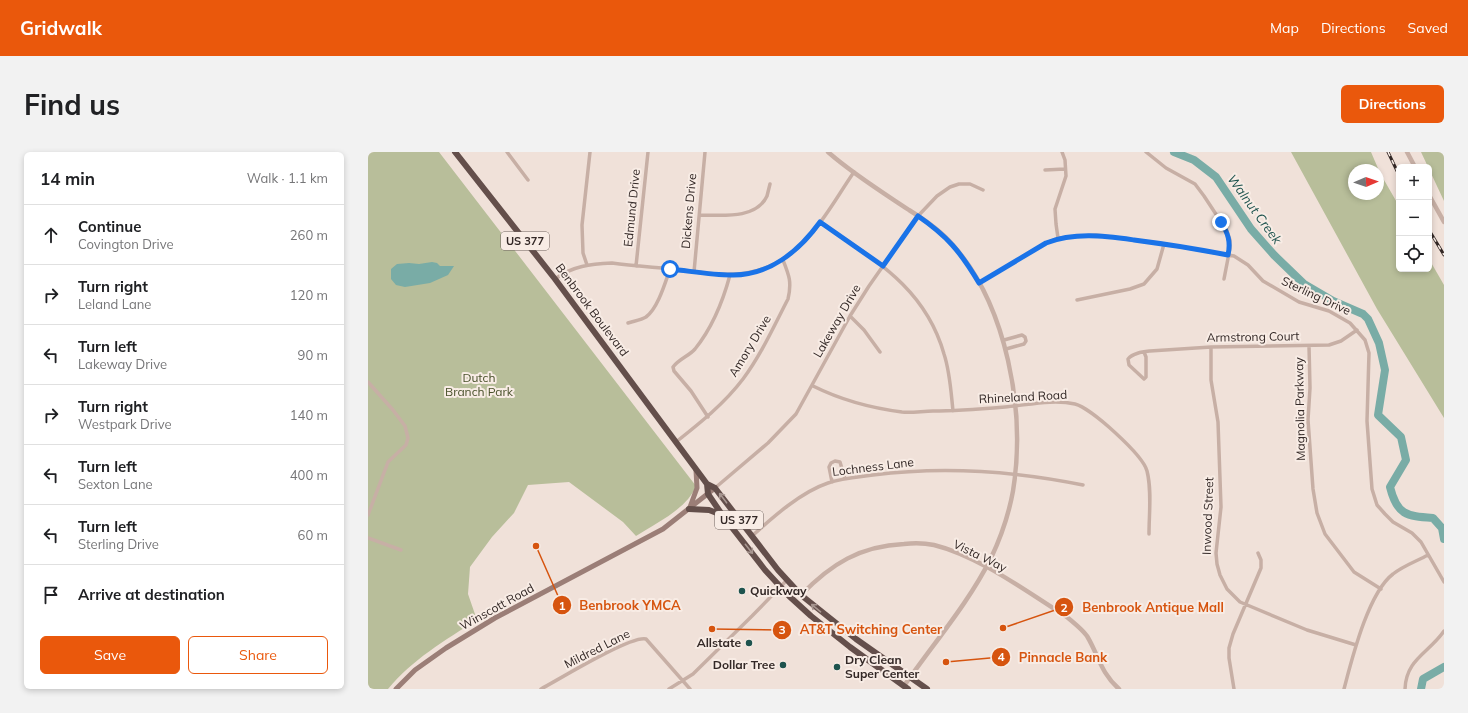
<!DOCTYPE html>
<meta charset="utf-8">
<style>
body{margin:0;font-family:Mulish,sans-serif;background:#f2f2f2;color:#202124}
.controls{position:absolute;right:12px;top:12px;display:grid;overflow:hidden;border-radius:6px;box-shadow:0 2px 6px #0003}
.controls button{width:36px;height:36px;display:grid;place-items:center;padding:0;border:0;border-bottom:1px solid #e0e0e0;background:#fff;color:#202124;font:20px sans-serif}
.compass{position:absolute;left:980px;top:12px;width:36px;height:36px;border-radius:50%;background:#fff;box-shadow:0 2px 6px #0003;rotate:88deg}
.stop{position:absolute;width:12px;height:12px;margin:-9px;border:3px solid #1a73e8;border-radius:50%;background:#fff}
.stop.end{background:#1a73e8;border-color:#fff;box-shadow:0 1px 4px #0008}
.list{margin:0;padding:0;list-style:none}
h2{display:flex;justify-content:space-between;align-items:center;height:52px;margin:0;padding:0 16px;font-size:17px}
h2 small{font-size:13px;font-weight:400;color:#757577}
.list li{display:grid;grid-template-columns:26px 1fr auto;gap:12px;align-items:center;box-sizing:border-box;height:60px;padding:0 16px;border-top:1px solid #e0e0e0}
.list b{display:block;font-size:15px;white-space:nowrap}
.list p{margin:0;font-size:13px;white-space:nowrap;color:#757577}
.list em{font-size:13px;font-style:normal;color:#757577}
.actions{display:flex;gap:8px;padding:12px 16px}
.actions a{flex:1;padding:9px 0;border:1px solid #ea580c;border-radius:6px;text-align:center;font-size:14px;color:#ea580c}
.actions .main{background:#ea580c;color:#fff}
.icon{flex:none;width:22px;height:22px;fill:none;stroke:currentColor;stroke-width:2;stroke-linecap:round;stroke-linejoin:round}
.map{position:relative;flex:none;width:1076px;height:537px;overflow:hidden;border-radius:6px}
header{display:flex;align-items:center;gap:24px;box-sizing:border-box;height:56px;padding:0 20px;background:#ea580c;color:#fff}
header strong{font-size:19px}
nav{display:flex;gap:22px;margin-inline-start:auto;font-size:14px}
.intro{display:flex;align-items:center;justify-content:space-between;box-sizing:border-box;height:96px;padding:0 24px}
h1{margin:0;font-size:28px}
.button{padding:10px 18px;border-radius:6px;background:#ea580c;color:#fff;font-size:14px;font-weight:700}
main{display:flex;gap:24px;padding:0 24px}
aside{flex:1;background:#fff;border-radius:6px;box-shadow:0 2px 6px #0003}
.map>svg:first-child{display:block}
</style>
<header>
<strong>Gridwalk</strong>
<nav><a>Map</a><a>Directions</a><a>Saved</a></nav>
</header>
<div class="intro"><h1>Find us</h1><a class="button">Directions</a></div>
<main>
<aside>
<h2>14 min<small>Walk · 1.1 km</small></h2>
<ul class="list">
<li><svg class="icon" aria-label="ahead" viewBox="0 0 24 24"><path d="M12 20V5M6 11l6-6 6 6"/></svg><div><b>Continue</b><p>Covington Drive</p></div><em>260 m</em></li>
<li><svg class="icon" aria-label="right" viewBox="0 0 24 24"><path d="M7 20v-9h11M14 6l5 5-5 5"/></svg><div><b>Turn right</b><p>Leland Lane</p></div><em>120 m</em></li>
<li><svg class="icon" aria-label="left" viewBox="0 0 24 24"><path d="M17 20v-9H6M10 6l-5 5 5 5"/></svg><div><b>Turn left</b><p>Lakeway Drive</p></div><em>90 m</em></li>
<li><svg class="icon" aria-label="right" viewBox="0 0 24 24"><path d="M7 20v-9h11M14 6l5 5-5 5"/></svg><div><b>Turn right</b><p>Westpark Drive</p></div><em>140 m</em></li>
<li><svg class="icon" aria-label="left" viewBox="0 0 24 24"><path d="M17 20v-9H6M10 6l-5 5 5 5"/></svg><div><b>Turn left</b><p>Sexton Lane</p></div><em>400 m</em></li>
<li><svg class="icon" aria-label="left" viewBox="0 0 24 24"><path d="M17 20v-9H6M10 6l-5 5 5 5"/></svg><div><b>Turn left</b><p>Sterling Drive</p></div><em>60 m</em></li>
<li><svg class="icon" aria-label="arrive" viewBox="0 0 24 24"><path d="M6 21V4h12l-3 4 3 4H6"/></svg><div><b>Arrive at destination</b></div></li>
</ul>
<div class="actions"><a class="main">Save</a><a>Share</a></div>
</aside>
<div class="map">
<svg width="1076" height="537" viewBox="0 0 1076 537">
<rect width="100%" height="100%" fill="#f0e1d9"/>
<path fill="#b8be9a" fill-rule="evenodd" d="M0 0H71L328 334C319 357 288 371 268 384L255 370 201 330 160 333 146 361 124 385 102 415 100 442 109 468C77 488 44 508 20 537H0Z
M923 0H1003L1012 21 1031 54V117H1061V107L1076 133V266L1009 157ZM986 18H1010V42H986Z
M1053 0H1076V49Z"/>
<path fill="#79aca6" d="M64 110 69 111 72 114H86L80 123 62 131 37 135 28 133 23 127V117L29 112 41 111 51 112Z"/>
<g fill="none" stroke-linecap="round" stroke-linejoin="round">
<path stroke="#79aca6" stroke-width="8" d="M806 0 826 8 848 25 883 77 906 103 936 132 965 149 995 162 1000 167 1011 191 1017 218 1010 263 1033 285 1038 308 1022 335C1029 363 1038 364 1065 366L1074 376 1076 387
M1053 537 1055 527 1076 515"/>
<path stroke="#c7afa5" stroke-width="3.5" d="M139 0 160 28
M778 0 798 16 827 32 836 44 859 79 862 88V96L856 127
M677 18 697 17
M332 63C352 63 388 68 399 44 400 40 401 36 402 32
M452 70C505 107 557 135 576 202 582 220 583 240 585 259
M690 86 688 72 687 57 698 24 697 8 694 0
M219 113 215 101 214 73 222 0
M268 114 280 0
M326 120 337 0
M187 127C204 114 223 112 244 111 264 114 285 115 305 117 357 124 395 131 436 90 455 71 470 43 486 20
M611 131 678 91 690 86 728 83 796 92 866 104 880 113 895 129 931 150 961 159 982 171 997 188 1001 201 999 269 1004 337 1009 353 1017 362 1025 370 1044 381 1053 390 1076 430
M709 148 762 137 776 132 789 117 796 92
M482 164 496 178 512 200
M260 171C266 169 273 168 278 165 290 156 297 131 302 117
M636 188 654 183 657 185 658 189 656 192 638 197
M941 194 942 236 940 268 945 337 949 361 957 382 986 420 1013 437
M843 195V228L850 270 853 355 848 401 849 412 852 423 859 437 872 450 939 478 988 493
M776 200 778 205V225L776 227 761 213 760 207C765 201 774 200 782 199L843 195 961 193 973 189 989 178
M0 230 25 258 37 274 40 286 38 293 20 310 0 363
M445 234C473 248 503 256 534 260 544 261 555 259 565 259 589 259 613 257 637 255 660 253 685 247 707 252 723 256 775 303 779 319 784 338 781 362 781 382
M340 265 323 239 306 219 305 215C311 207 321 204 327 197 344 176 355 149 362 123
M308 290C332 271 356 252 375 227 393 203 406 174 420 147 424 130 421 123 415 108
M464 330 461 315 463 311 467 309 472 310 477 327
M347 336 400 291 428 262 482 164 501 134 550 64 569 44 582 35 591 32H602L615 38
M384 384C405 365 433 340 460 331 474 326 490 325 505 323 575 314 646 319 715 333
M0 386 33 398
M173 537C190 528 263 483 278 487L322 537
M301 537 325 522 384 464 419 428
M866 537 861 506V496L865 482 893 416V408L890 401
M976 537C984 507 1000 441 1025 422 1035 414 1049 409 1060 403
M1037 537C1038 507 1061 501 1076 479"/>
<path stroke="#c7afa5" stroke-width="4.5" d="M460 0C485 22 514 40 541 58 557 68 572 78 584 92 639 153 658 259 645 339 641 361 633 385 623 406 600 452 565 492 536 534
M1039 0 1047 15
M1061 43 1076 70
M433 443C463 412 492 394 536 392 546 391 556 391 566 393 611 404 659 440 699 465 706 471 714 477 719 484 731 504 732 520 751 537"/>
<path stroke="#9b7e77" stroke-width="5" d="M322 355 329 336 328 318
M28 537 47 518 78 496 127 466 295 377 347 336"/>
<path stroke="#644f4b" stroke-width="6" d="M87 0 187 127 339 332 347 336 410 418 433 443 488 487 559 537
M339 332 340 342 355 364 397 418 421 444 443 464 482 495 540 537
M321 357 341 358 354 363"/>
<defs>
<path id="rail" d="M1020 0 1031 23
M1061 78 1076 103"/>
</defs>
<use href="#rail" stroke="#332826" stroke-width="3"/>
<use href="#rail" stroke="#f8ece5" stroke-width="1.5" stroke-dasharray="4.5" stroke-linecap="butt"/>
</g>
<defs><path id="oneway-shaft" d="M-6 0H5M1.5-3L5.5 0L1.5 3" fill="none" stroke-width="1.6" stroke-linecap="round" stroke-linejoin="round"/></defs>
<g stroke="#a79690">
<use href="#oneway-shaft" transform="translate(355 346) rotate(-127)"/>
<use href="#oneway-shaft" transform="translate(381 397) rotate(52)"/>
<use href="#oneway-shaft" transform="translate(448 456) rotate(-140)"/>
</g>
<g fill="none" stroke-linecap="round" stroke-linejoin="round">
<path stroke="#1a73e8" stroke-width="5" d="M302 117C322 119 343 123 363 123 401 124 431 99 452 70L515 114 550 64C579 84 592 99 611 131L678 91C707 80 736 84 766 88 798 92 829 97 860 103 863 90 860 81 853 70"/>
</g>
<g fill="#1e534e" stroke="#f8ece5" stroke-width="1.5">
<circle cx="374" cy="439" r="4"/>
<circle cx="381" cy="491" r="4"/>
<circle cx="415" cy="513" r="4"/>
<circle cx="469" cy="515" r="4"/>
</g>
<g text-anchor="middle" stroke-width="4" stroke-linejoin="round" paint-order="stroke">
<g fill="#f8ece5" stroke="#6e635f" stroke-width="1">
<rect x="133" y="80" width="48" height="18" rx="3"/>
<rect x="347" y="359" width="48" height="18" rx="3"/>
</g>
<g font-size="11" font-weight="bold" fill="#332826">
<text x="157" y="93">US 377</text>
<text x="371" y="372">US 377</text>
</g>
<g font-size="12" fill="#332826" stroke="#f8ece5">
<text transform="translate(264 56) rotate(-84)" y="4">Edmund Drive</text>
<text transform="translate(321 59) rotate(-85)" y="4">Dickens Drive</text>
<text transform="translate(948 144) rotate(25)" y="4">Sterling Drive</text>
<text transform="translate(224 158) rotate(53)" y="4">Benbrook Boulevard</text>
<text transform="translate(469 169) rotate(-60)" y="4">Lakeway Drive</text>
<text transform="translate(885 185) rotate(-1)" y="4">Armstrong Court</text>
<text transform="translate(382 194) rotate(-59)" y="4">Amory Drive</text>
<text transform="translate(655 245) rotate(-3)" y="4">Rhineland Road</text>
<text transform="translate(932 257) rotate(-91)" y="4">Magnolia Parkway</text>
<text transform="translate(505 315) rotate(-7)" y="4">Lochness Lane</text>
<text transform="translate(840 364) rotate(-88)" y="4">Inwood Street</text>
<text transform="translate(612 404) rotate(26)" y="4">Vista Way</text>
<text transform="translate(129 455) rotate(-29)" y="4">Winscott Road</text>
<text transform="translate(229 497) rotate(-27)" y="4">Mildred Lane</text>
</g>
<g font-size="12" fill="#49512b" stroke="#f8ece5">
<text x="111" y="230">Dutch<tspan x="111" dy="14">Branch Park</tspan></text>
</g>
<g font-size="12" font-weight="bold" fill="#332826" stroke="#f8ece5" text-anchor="start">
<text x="382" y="443">Quickway</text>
<text x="373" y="495" text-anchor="end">Allstate</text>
<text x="477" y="512">Dry Clean<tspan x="477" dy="14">Super Center</tspan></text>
<text x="407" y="517" text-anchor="end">Dollar Tree</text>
</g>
<g font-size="13" font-style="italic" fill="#1e534e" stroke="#f8ece5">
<text transform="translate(887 57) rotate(54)" y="5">Walnut Creek</text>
</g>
</g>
<path fill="none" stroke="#d6540f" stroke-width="1.5" d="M168 394L194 453M635 476L696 455M344 477L414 478M578 510L633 505"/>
<g fill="#d6540f" stroke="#f8ece5" stroke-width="1.5">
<circle cx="168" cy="394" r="4"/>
<circle cx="635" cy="476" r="4"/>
<circle cx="344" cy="477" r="4"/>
<circle cx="578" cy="510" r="4"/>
<circle cx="194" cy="453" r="10"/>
<circle cx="696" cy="455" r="10"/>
<circle cx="414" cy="478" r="10"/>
<circle cx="633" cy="505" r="10"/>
</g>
<g font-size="12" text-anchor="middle" font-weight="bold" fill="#fff">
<text x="194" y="458">1</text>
<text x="696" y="460">2</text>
<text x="414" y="482">3</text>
<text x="633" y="509">4</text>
</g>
<g font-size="13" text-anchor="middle" font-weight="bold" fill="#d6540f" stroke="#f8ece5" stroke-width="4" stroke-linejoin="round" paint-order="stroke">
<text x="262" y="458">Benbrook YMCA</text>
<text x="785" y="460">Benbrook Antique Mall</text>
<text x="503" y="482">AT&amp;T Switching Center</text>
<text x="695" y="510">Pinnacle Bank</text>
</g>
</svg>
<div class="controls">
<button>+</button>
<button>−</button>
<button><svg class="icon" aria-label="locate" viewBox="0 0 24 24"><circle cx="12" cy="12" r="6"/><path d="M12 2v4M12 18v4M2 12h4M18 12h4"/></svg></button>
</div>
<svg class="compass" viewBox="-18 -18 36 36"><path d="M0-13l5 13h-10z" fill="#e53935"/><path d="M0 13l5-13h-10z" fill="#757577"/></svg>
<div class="stop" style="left:302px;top:117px"></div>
<div class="stop end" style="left:853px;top:70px"></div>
</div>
</main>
